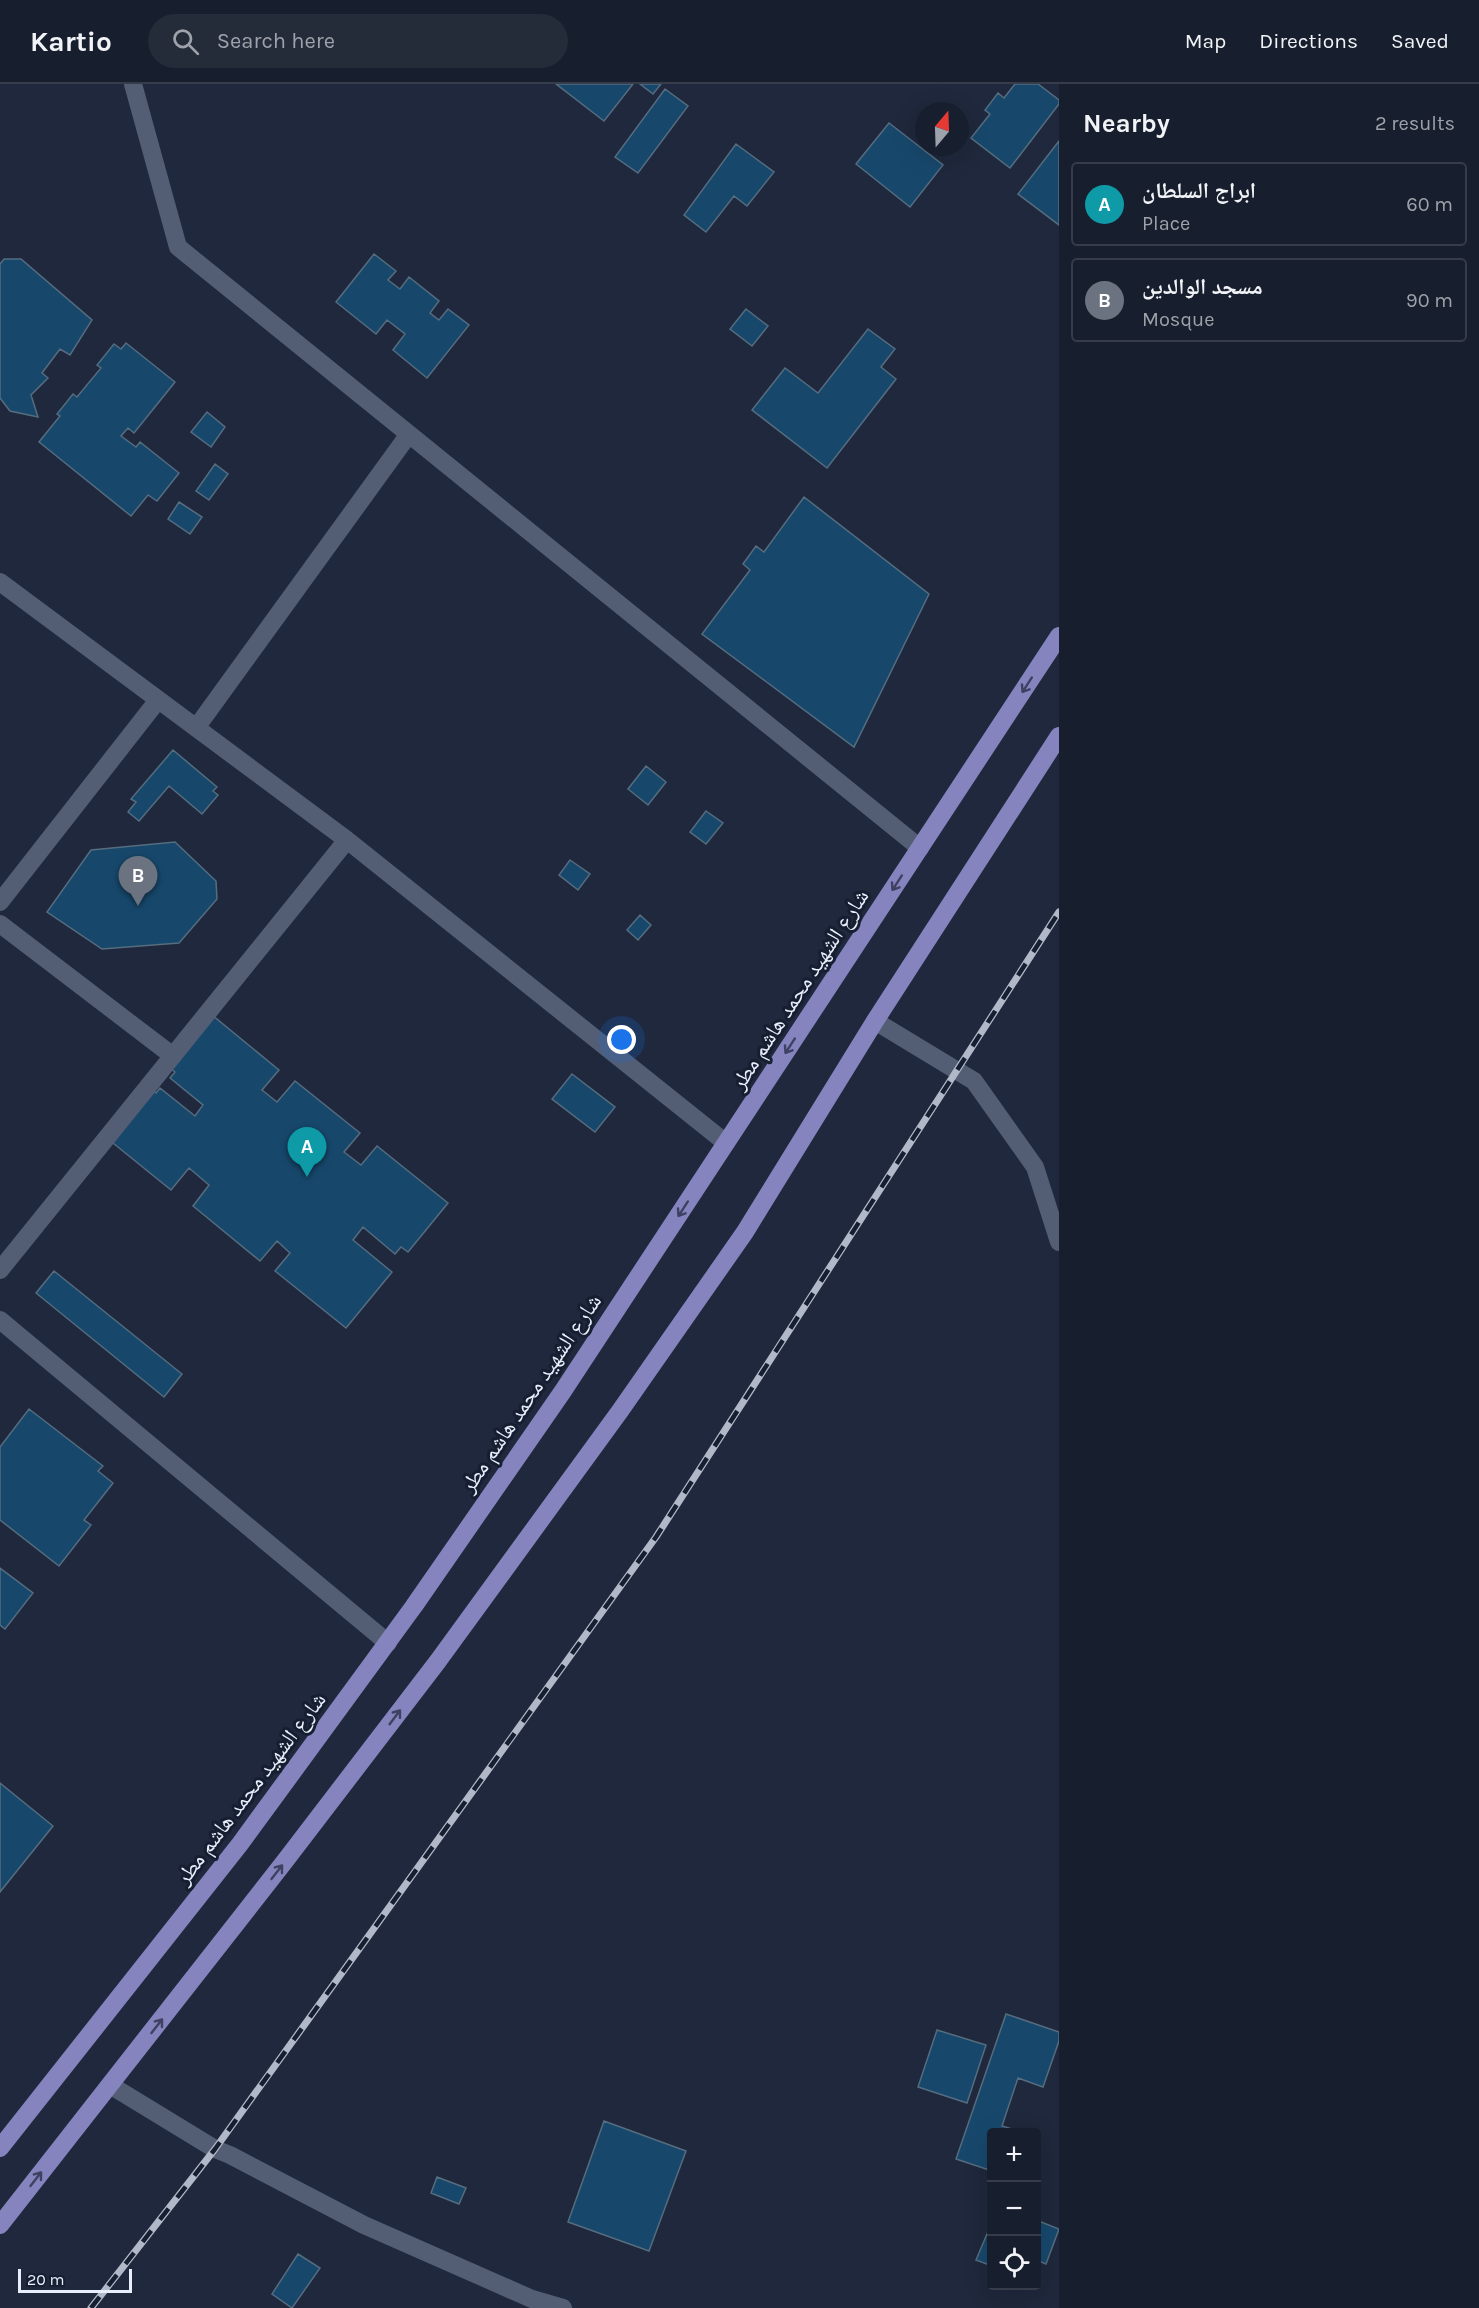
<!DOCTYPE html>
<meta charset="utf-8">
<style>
body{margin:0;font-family:Karla,"Noto Naskh Arabic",sans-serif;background:#242b39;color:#f1f3f6}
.controls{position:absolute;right:18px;bottom:18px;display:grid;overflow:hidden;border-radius:6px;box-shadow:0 6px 24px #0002}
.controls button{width:54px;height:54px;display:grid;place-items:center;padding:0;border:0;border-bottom:2px solid #363c49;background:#171e2d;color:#f1f3f6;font:30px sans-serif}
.compass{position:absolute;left:915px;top:18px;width:54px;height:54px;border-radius:50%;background:#171e2d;box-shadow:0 6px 24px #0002;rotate:19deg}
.scale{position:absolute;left:18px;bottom:15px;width:114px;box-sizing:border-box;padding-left:6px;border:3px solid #e8eefc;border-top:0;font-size:16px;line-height:21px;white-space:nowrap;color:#e8eefc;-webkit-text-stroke:4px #161e31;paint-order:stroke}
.you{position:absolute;left:622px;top:956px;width:21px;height:21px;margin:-15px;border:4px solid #fff;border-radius:50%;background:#1a73e8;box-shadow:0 0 0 9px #1a73e833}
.badge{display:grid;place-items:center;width:39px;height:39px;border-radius:50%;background:#1a73e8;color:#fff;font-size:20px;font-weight:700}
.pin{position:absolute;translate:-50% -50px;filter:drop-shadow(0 2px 3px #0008)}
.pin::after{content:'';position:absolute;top:32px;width:21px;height:18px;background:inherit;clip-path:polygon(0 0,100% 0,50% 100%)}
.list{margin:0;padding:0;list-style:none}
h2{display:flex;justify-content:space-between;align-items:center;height:78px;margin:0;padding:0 24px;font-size:26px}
h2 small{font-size:20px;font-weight:400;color:#9ea2aa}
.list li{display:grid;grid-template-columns:39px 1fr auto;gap:18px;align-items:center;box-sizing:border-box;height:84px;margin:0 12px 12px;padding:0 12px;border:2px solid #363c49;border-radius:6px}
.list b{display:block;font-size:22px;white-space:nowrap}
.list p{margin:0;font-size:20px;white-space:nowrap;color:#9ea2aa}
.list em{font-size:20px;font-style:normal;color:#9ea2aa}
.icon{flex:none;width:33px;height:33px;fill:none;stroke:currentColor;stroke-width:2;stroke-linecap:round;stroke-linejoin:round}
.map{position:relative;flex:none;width:1059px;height:2224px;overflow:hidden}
header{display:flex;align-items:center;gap:36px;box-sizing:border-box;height:84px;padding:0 30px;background:#171e2d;border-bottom:2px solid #363c49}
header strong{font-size:28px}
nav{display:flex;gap:33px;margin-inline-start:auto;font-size:21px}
.search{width:420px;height:54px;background:#242b39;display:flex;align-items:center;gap:15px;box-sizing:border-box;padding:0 21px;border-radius:33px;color:#9ea2aa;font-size:22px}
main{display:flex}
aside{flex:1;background:#171e2d}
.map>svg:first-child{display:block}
</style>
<header>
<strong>Kartio</strong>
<div class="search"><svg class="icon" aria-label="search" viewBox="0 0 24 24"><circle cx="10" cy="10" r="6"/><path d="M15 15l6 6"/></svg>Search here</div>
<nav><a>Map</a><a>Directions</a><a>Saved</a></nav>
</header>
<main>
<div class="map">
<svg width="1059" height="2224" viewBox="0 0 1059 2224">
<rect width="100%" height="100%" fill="#1f283c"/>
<path fill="#17486c" stroke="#566c7f" stroke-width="1.5" d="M556 0H633L604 37Z
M640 0H661L653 10Z
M1015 0H1038L1059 16V20L1010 84 971 54 990 30 985 26 998 9 1004 14Z
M665 5 688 22 638 89 615 73Z
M889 39 943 81 910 123 856 80Z
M1059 57V141L1018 110Z
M736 60 774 88 747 122 734 112 706 148 684 131Z
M374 170 396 187 388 196 400 205 409 193 439 217 430 229 439 236 448 225 469 241 427 294 393 266 405 250 387 236 376 250 336 218Z
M4 175H21L92 236 70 271 60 265 42 289 48 294 31 311 38 333 10 327 0 314V180Z
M746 225 768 242 752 262 730 245Z
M868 245 895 265 881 283 896 295 827 384 752 326 785 284 818 309Z
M126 259 175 298 134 349 128 344 121 352 136 363 140 358 179 389 157 417 148 411 131 432 39 358 60 332 57 330 73 310 77 313 101 284 97 281 114 260 121 265Z
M207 328 225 343 211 363 191 348Z
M215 380 228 390 209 416 196 407Z
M804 413 929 510 854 663 702 550 750 486 743 480 756 462 764 468Z
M179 418 202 433 190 450 168 435Z
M173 666 217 703 213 707 218 711 202 730 169 702 139 737 128 728 136 718 131 715Z
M646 682 666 698 648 721 628 705Z
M706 727 723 739 706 760 690 748Z
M175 758 216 797 217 815 179 859 102 865 47 828 91 766Z
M570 776 590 790 578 806 559 791Z
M640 831 651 841 638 856 627 846Z
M212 931 279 986 262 1006 277 1018 295 997 360 1049 344 1068 361 1081 377 1062 448 1119 408 1168 401 1163 395 1170 363 1143 353 1156 392 1188 346 1244 275 1187 290 1169 277 1157 260 1177 193 1122 209 1101 189 1084 171 1106 108 1055 150 1004 156 1009 160 1004 195 1032 203 1021 170 994 175 988 169 983Z
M572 990 615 1023 595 1048 552 1015Z
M54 1187 182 1290 164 1313 36 1209Z
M29 1325 103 1382 98 1387 113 1399 84 1436 91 1441 59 1482 0 1436V1363Z
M0 1484 33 1509 5 1545 0 1541Z
M0 1699 53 1742 0 1808Z
M1006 1930 1059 1948V1957L1043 2003 1018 1994 1002 2042 1022 2048H992V2087L956 2075Z
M937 1946 986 1961 967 2019 918 2003Z
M604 2037 686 2067 649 2167 568 2138Z
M437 2093 466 2104 459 2120 431 2109Z
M1036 2136 1059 2145 1046 2180 1036 2176Z
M992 2138V2182L976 2176Z
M298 2170 320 2184 292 2224 272 2210Z"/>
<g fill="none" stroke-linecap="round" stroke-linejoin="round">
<path stroke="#535d74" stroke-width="18" d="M133 0 178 163 920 764
M0 498 347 756 726 1059
M196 644 409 350
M0 818 158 616
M0 840 173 972
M875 937 974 997 1035 1083 1059 1158
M0 1186 347 756
M0 1236 388 1559
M110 2001 215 2065 230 2071 364 2141 532 2215 563 2224"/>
<path stroke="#8684be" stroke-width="18" d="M0 2064 240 1760 414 1522 563 1307 1059 552
M0 2141 285 1777 438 1577 620 1327 745 1148 875 937 1059 652"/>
<defs>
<path id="rail" d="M91 2224 215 2065 656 1453 1059 828"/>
</defs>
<use href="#rail" stroke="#b1b8c8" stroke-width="7"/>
<use href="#rail" stroke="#161e31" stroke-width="4.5" stroke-dasharray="14" stroke-linecap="butt"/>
</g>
<defs><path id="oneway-shaft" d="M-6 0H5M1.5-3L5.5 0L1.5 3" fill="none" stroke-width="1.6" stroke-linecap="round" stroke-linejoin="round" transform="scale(1.5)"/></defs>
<g stroke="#3d4262">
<use href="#oneway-shaft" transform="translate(1027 601) rotate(123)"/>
<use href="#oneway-shaft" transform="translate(897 799) rotate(123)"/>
<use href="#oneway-shaft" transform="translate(790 962) rotate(123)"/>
<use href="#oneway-shaft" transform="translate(683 1125) rotate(123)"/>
<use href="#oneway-shaft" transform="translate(395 1633) rotate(-53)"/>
<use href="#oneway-shaft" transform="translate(277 1788) rotate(-52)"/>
<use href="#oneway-shaft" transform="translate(157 1942) rotate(-52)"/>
<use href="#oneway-shaft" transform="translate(36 2095) rotate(-52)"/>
</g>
<g text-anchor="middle" stroke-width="6" stroke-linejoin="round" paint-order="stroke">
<g font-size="22" fill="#e8eefc" stroke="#161e31">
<text transform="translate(799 905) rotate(-57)" y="8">شارع الشهيد محمد هاشم مطر</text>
<text transform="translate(530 1309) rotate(-56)" y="8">شارع الشهيد محمد هاشم مطر</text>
<text transform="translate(250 1704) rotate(-53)" y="8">شارع الشهيد محمد هاشم مطر</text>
</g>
</g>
</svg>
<div class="controls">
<button>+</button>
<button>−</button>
<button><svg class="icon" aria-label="locate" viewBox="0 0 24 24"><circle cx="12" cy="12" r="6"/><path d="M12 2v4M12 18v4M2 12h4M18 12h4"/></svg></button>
</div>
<svg class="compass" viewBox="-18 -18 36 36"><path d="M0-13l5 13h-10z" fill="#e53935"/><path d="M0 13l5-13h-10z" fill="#9ea2aa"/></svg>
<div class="scale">20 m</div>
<div class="you"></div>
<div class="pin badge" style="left:307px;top:1093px;background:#0f9aa8">A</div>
<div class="pin badge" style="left:138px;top:822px;background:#6b7280">B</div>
</div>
<aside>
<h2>Nearby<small>2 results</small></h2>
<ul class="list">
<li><span class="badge" style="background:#0f9aa8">A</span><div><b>ابراج السلطان</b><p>Place</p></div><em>60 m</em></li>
<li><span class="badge" style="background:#6b7280">B</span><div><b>مسجد الوالدين</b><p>Mosque</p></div><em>90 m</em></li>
</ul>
</aside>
</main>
